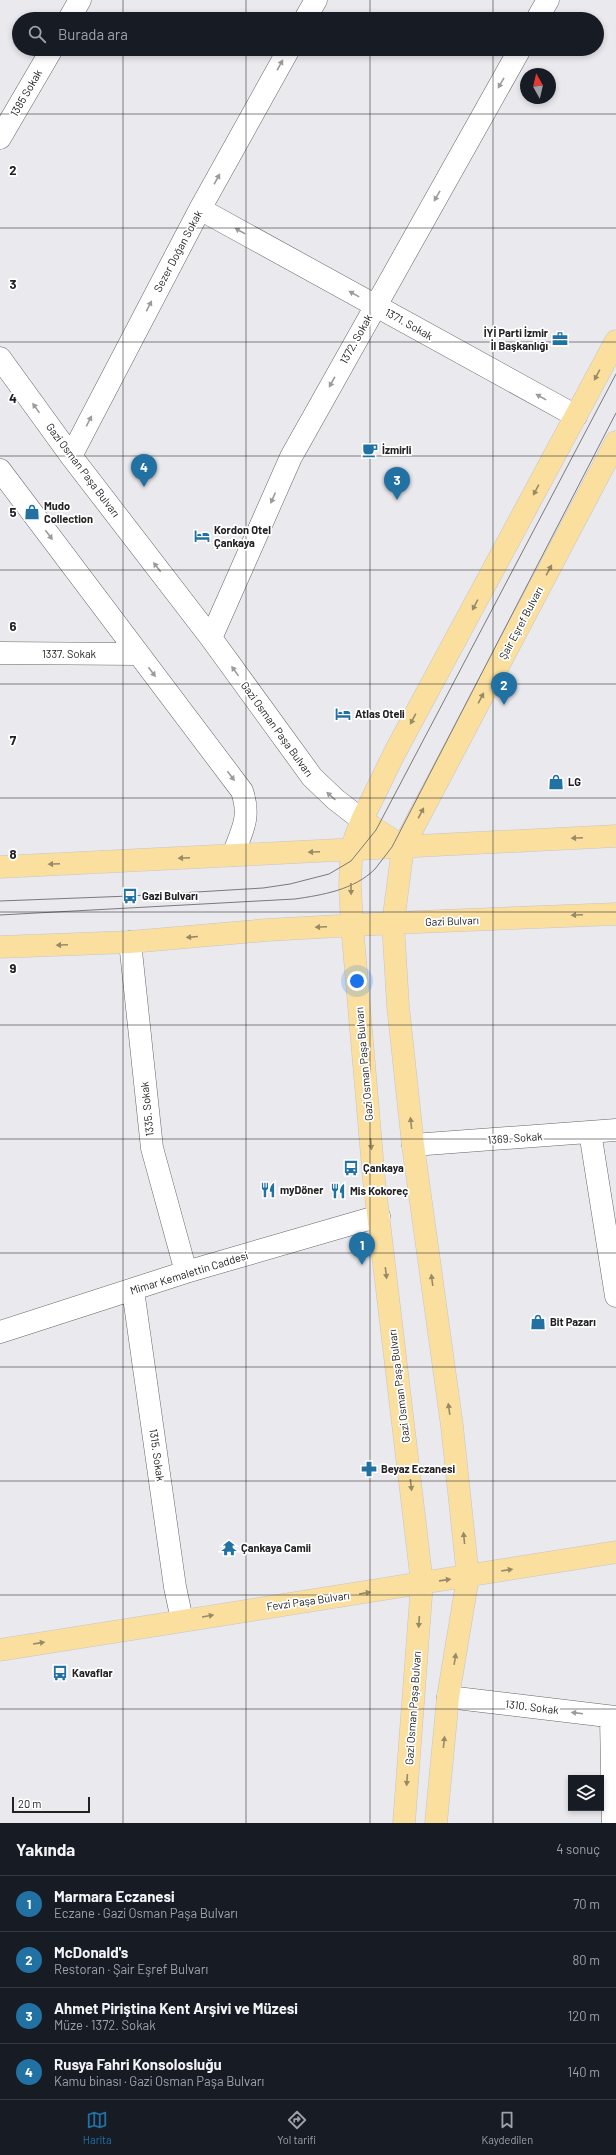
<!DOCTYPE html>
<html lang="tr">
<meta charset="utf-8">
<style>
body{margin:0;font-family:Barlow,sans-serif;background:#242831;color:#f1f3f6}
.controls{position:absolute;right:12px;bottom:12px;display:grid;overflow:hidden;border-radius:0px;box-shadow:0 2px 6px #0003}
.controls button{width:36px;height:36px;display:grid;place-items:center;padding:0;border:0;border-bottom:1px solid #363941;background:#171b24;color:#f1f3f6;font:20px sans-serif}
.compass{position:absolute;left:520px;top:68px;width:36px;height:36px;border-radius:50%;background:#171b24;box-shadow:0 2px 6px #0003;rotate:352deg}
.scale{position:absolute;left:12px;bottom:10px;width:78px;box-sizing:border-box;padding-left:4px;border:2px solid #222123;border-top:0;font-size:11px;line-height:14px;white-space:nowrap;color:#222123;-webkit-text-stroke:3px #fff;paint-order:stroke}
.you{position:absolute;left:357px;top:981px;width:14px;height:14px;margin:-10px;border:3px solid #fff;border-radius:50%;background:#1a73e8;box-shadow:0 0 0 6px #1a73e833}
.badge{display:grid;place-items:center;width:26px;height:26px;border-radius:50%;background:#2171a3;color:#fff;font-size:13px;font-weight:700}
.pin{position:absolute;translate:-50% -33px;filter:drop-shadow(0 1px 2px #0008)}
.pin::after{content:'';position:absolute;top:21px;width:14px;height:12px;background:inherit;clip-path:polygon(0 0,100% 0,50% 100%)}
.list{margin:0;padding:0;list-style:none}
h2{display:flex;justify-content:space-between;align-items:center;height:52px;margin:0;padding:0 16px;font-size:17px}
h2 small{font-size:13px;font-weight:400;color:#9ea1a6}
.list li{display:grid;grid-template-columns:26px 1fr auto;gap:12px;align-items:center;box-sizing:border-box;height:56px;padding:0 16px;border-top:1px solid #363941}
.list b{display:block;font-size:15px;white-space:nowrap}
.list p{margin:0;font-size:13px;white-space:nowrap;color:#9ea1a6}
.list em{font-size:13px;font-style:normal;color:#9ea1a6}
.icon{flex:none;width:22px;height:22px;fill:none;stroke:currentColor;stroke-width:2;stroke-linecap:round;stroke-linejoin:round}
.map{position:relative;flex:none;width:616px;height:1823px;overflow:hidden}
.search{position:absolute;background:#171b24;box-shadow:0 2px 6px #0003;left:12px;right:12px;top:12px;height:44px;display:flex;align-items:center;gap:10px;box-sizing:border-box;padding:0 14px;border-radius:22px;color:#9ea1a6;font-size:15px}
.sheet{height:276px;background:#171b24}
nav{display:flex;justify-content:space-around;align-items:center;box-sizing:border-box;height:56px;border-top:1px solid #363941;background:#171b24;font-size:11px;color:#9ea1a6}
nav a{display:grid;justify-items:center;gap:2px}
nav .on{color:#2171a3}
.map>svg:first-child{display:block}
</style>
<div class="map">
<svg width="616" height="1823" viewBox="0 0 616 1823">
<rect width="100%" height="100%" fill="#eae9ee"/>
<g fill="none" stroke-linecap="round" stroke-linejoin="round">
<defs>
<path id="minor" d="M69 19 80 0
M305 19 316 0
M537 19 548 0
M0 138 52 49
M200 209 576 416
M0 358 71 456 211 638 312 777 335 799 362 820
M71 456 200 209 289 49
M0 470 242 791C251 818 242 830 233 855
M211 638 291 457 520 49
M0 653 138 654
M130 942 152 1148 186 1272
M590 1132 616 1296
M413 1145 616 1130
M133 1290 175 1587 182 1620
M0 1332 186 1272 379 1216
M448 1697 616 1717
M611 1717 613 1823"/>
<path id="major" d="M362 820 403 847
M0 867 616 836
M0 947 130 942 267 930 393 923 616 914
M0 1650 616 1552
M404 1823 422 1583 374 1180 352 925 350 886 351 861 355 838 362 820 394 754 616 341
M436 1823 448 1697 468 1577 452 1426 413 1145 398 1006 393 923 403 847 616 442"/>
</defs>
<use href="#minor" stroke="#66656a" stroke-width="23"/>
<use href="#major" stroke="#c6c5c6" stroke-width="23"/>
<use href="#minor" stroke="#fff" stroke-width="22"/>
<use href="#major" stroke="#fbdf9e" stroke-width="22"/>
<path stroke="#7a797c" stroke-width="1" d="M0 901 130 896 263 888 290 884 329 874 351 861 376 830 616 374
M0 915 295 899C322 895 354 890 375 869 381 862 386 854 392 847L616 413"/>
</g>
<defs><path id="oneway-solid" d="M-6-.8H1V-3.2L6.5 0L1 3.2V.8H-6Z"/></defs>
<g fill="#9c9b9c">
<use href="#oneway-solid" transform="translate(280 65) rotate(-61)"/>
<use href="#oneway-solid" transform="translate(501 83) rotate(120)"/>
<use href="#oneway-solid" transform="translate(217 179) rotate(-61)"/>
<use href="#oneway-solid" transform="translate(437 196) rotate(120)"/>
<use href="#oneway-solid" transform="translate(240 231) rotate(-151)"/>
<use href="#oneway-solid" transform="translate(354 294) rotate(-151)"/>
<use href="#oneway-solid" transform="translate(149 306) rotate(-63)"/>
<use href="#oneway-solid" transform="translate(332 382) rotate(119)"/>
<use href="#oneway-solid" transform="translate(541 397) rotate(-151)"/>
<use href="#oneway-solid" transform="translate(36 408) rotate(-126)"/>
<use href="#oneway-solid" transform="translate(89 421) rotate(-63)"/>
<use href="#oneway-solid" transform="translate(273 498) rotate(114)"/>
<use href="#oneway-solid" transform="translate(49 535) rotate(53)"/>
<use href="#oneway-solid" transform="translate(157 567) rotate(-128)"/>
<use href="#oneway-solid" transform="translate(235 671) rotate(-126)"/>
<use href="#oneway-solid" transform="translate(152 672) rotate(53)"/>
<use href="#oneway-solid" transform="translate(231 776) rotate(53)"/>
<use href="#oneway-solid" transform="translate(331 796) rotate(-138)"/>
<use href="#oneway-solid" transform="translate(577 1713) rotate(-173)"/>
</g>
<g fill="#998a67">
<use href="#oneway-solid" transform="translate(597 375) rotate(118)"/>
<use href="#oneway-solid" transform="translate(536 490) rotate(118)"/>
<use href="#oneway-solid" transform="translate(549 570) rotate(-62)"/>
<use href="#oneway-solid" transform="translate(475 605) rotate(118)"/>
<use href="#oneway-solid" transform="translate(481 698) rotate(-62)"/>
<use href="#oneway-solid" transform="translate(413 719) rotate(118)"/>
<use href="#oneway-solid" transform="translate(421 813) rotate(-62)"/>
<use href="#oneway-solid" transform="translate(577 838) rotate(177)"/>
<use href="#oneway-solid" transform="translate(314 852) rotate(177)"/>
<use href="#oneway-solid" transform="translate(184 858) rotate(177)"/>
<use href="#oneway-solid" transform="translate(54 864) rotate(177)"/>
<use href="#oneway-solid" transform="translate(351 889) rotate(89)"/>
<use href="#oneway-solid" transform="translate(577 915) rotate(178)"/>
<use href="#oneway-solid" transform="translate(321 927) rotate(177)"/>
<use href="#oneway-solid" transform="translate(192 937) rotate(175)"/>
<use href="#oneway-solid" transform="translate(62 945) rotate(178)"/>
<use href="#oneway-solid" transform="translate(411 1123) rotate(-96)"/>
<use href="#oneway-solid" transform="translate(371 1144) rotate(85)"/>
<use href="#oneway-solid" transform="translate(386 1273) rotate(83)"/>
<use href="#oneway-solid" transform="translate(432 1280) rotate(-98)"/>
<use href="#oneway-solid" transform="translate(449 1409) rotate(-98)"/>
<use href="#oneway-solid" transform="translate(411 1485) rotate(83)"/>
<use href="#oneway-solid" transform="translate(464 1538) rotate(-96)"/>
<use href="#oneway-solid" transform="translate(507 1570) rotate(-9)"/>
<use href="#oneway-solid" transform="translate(445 1580) rotate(-8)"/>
<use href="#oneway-solid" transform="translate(365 1593) rotate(-9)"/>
<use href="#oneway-solid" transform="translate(208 1616) rotate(-10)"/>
<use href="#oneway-solid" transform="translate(419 1622) rotate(94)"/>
<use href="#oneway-solid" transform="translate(39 1643) rotate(-9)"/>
<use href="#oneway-solid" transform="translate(455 1659) rotate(-81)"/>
<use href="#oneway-solid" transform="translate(444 1742) rotate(-84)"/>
<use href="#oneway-solid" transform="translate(407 1780) rotate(94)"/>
</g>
<path fill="none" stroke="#222123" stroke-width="1" stroke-opacity="0.55" d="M123 0V19M246 0V19M370 0V19M493 0V19M123 49V1823M246 49V1823M370 49V1823M493 49V1823M0 114H616M0 228H616M0 342H616M0 456H616M0 570H616M0 684H616M0 798H616M0 912H616M0 1025H616M0 1139H616M0 1253H616M0 1367H616M0 1481H616M0 1595H616M0 1709H616"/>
<defs>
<symbol id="office-bare" viewBox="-9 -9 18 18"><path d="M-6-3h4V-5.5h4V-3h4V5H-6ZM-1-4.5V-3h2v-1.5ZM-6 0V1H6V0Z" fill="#2171a3" stroke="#fff" stroke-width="2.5" paint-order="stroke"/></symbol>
<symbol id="cafe-bare" viewBox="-9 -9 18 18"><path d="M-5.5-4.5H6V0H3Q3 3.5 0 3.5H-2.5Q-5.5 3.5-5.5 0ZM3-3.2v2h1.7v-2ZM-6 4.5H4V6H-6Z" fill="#2171a3" stroke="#fff" stroke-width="2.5" paint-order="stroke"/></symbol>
<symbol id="shop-bare" viewBox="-9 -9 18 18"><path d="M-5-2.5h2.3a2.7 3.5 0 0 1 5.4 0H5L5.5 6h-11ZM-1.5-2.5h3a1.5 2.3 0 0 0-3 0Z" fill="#2171a3" stroke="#fff" stroke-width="2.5" paint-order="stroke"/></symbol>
<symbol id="hotel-bare" viewBox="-9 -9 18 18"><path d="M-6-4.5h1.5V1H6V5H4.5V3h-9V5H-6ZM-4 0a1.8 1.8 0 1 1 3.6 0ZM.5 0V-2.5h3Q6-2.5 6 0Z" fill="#2171a3" stroke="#fff" stroke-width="2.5" paint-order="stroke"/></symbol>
<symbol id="bus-bare" viewBox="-9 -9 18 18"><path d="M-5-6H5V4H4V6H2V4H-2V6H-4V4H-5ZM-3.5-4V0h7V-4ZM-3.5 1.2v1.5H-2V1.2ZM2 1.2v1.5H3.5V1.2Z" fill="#2171a3" stroke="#fff" stroke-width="2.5" paint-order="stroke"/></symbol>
<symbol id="restaurant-bare" viewBox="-9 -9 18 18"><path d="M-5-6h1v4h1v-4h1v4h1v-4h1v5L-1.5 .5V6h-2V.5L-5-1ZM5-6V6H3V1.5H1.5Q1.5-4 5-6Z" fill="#2171a3" stroke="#fff" stroke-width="2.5" paint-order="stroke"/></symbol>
<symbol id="pharmacy-bare" viewBox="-9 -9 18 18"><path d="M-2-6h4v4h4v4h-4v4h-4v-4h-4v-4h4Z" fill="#2171a3" stroke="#fff" stroke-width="2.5" paint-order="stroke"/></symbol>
<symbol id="temple-bare" viewBox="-9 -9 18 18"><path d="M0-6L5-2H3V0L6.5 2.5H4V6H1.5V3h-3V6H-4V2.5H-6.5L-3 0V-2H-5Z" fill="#2171a3" stroke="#fff" stroke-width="2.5" paint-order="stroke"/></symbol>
</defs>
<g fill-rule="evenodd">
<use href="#office-bare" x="549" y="328" width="22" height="22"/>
<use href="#cafe-bare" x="359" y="439" width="22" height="22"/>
<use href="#shop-bare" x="21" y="501" width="22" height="22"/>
<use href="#hotel-bare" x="191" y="525" width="22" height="22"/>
<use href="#hotel-bare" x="332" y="703" width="22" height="22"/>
<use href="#shop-bare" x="545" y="771" width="22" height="22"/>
<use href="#bus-bare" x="119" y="885" width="22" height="22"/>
<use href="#bus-bare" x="340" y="1157" width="22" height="22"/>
<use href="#restaurant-bare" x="257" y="1179" width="22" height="22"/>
<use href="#restaurant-bare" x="327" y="1180" width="22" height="22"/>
<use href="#shop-bare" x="527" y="1311" width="22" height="22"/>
<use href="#pharmacy-bare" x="358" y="1458" width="22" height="22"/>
<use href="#temple-bare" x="218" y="1537" width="22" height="22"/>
<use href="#bus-bare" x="49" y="1662" width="22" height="22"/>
</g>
<g text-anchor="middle" stroke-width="3.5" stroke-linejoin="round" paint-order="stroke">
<g font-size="11" fill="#222123" stroke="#fff">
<text transform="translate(26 93) rotate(-60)" y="4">1385 Sokak</text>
<text transform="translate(178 251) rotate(-62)" y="4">Sezer Doğan Sokak</text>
<text transform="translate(409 324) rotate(29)" y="4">1371. Sokak</text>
<text transform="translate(356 339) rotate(-61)" y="4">1372. Sokak</text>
<text transform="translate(83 470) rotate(53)" y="4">Gazi Osman Paşa Bulvarı</text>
<text transform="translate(521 623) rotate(-62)" y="4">Şair Eşref Bulvarı</text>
<text x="69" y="658">1337. Sokak</text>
<text transform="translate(277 729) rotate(54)" y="4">Gazi Osman Paşa Bulvarı</text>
<text transform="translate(452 921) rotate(-2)" y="4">Gazi Bulvarı</text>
<text transform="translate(364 1064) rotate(-95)" y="4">Gazi Osman Paşa Bulvarı</text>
<text transform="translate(147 1109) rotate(-96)" y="4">1335. Sokak</text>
<text transform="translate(515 1138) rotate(-4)" y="4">1369. Sokak</text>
<text transform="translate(189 1273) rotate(-17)" y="4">Mimar Kemalettin Caddesi</text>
<text transform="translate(399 1386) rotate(-97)" y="4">Gazi Osman Paşa Bulvarı</text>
<text transform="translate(157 1455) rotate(82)" y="4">1315. Sokak</text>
<text transform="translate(308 1601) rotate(-8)" y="4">Fevzi Paşa Bulvarı</text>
<text transform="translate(532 1707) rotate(7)" y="4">1310. Sokak</text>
<text transform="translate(413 1708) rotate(-86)" y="4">Gazi Osman Paşa Bulvarı</text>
</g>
<g font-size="11" font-weight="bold" fill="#222123" stroke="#fff" text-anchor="start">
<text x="548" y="337" text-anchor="end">İYİ Parti İzmir<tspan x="548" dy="13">İl Başkanlığı</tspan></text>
<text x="382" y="454">İzmirli</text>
<text x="44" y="510">Mudo<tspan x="44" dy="13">Collection</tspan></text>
<text x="214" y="534">Kordon Otel<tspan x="214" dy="13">Çankaya</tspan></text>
<text x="355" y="718">Atlas Oteli</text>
<text x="568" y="786">LG</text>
<text x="142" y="900">Gazi Bulvarı</text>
<text x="363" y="1172">Çankaya</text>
<text x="280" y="1194">myDöner</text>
<text x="350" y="1195">Mis Kokoreç</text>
<text x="550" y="1326">Bit Pazarı</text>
<text x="381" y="1473">Beyaz Eczanesi</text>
<text x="241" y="1552">Çankaya Camii</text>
<text x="72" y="1677">Kavaflar</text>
</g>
</g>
<g font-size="13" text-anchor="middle" font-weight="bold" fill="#222123" stroke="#fff" stroke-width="3.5" stroke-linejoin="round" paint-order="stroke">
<text x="13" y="175">2</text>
<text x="13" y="289">3</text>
<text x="13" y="403">4</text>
<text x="13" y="517">5</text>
<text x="13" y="631">6</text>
<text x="13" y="745">7</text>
<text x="13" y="859">8</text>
<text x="13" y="973">9</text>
</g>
</svg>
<div class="controls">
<button><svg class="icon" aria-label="layers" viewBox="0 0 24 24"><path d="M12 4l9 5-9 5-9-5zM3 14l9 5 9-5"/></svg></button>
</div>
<svg class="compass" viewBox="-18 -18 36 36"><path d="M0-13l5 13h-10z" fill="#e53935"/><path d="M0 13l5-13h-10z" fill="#9ea1a6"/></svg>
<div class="scale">20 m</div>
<div class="you"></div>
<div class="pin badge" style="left:362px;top:1265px">1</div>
<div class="pin badge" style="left:504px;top:705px">2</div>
<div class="pin badge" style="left:397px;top:500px">3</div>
<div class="pin badge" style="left:144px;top:487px">4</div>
<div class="search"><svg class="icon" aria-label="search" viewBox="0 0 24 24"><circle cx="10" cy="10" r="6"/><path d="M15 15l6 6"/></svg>Burada ara</div>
</div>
<section class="sheet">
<h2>Yakında<small>4 sonuç</small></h2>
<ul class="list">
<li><span class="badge">1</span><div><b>Marmara Eczanesi</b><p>Eczane · Gazi Osman Paşa Bulvarı</p></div><em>70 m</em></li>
<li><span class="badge">2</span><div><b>McDonald's</b><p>Restoran · Şair Eşref Bulvarı</p></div><em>80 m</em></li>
<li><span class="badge">3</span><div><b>Ahmet Piriştina Kent Arşivi ve Müzesi</b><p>Müze · 1372. Sokak</p></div><em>120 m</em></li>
<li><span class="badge">4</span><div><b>Rusya Fahri Konsolosluğu</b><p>Kamu binası · Gazi Osman Paşa Bulvarı</p></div><em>140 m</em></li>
</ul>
</section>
<nav>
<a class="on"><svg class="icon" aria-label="map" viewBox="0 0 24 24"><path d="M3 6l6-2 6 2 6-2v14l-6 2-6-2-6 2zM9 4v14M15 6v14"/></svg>Harita</a>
<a><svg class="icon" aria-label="directions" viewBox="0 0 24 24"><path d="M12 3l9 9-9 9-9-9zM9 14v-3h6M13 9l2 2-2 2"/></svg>Yol tarifi</a>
<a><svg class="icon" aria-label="saved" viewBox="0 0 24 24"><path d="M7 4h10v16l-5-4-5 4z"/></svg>Kaydedilen</a>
</nav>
